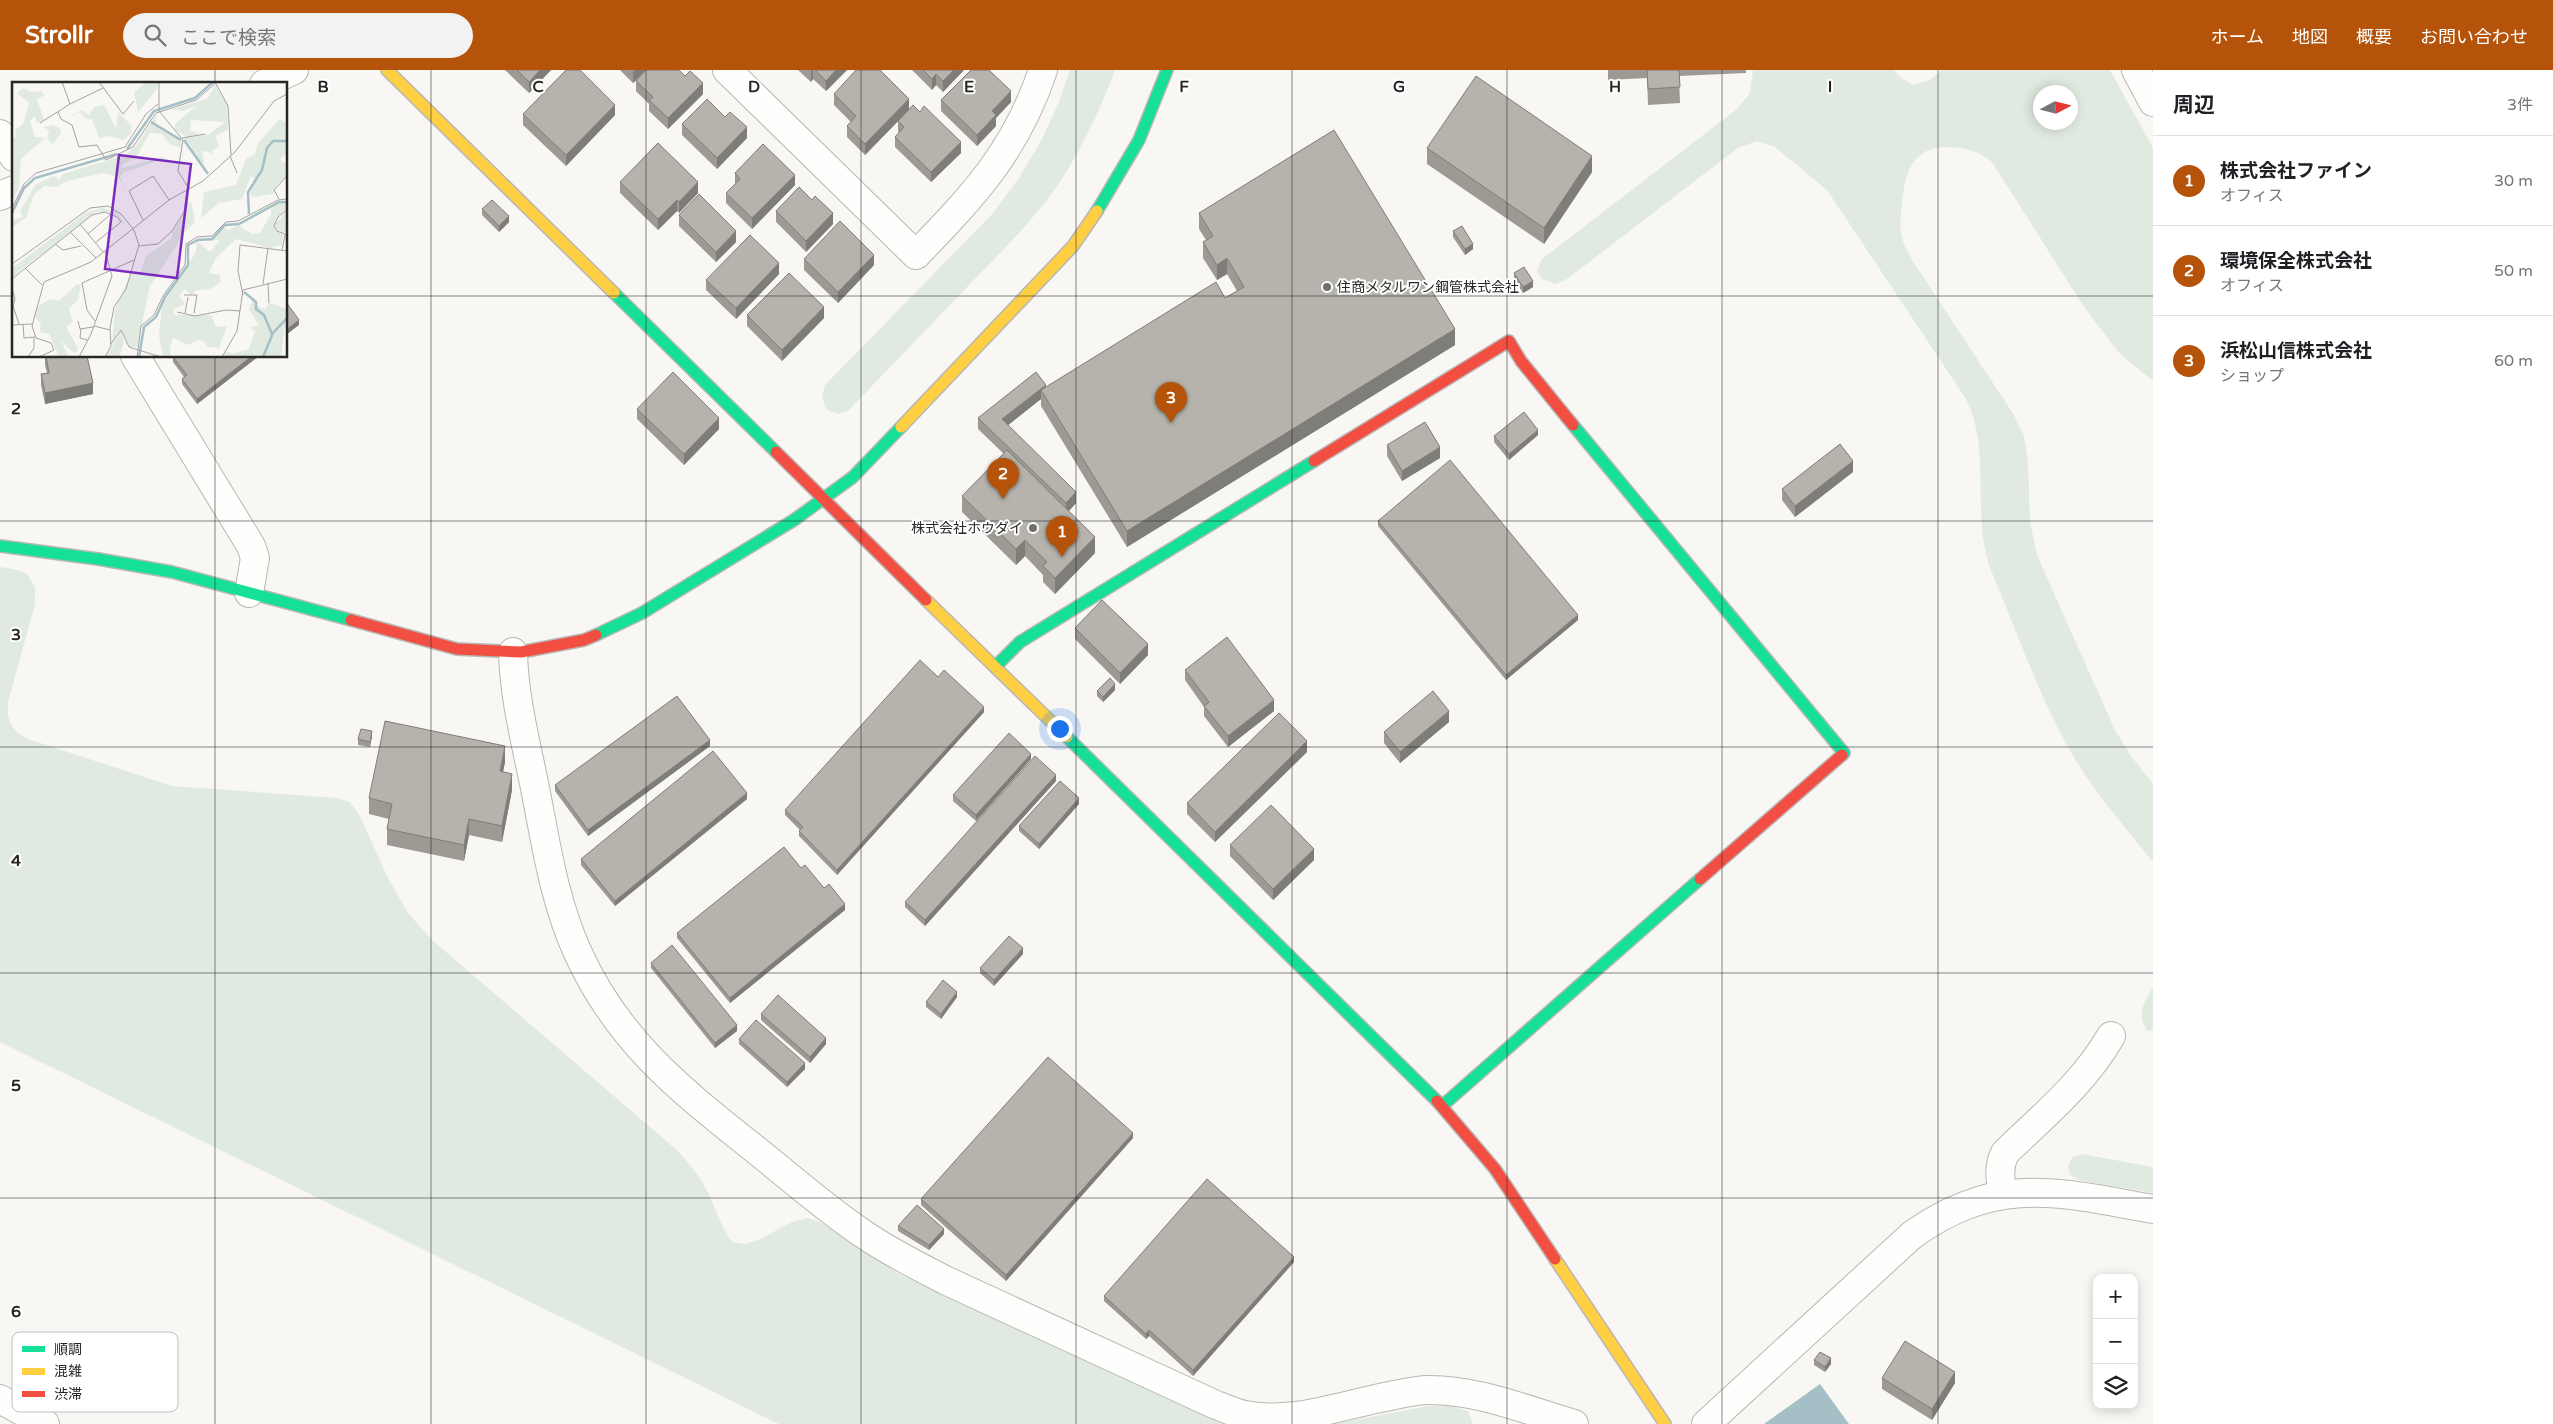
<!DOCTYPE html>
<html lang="ja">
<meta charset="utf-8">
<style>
body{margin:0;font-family:"Varela Round","Noto Sans JP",sans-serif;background:#f2f2f2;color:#202124}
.controls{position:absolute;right:15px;bottom:15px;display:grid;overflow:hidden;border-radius:10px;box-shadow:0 2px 12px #0003}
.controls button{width:45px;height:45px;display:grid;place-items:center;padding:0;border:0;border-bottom:1px solid #e0e0e0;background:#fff;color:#202124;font:25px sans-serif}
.compass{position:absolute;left:2033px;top:15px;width:45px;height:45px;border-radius:50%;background:#fff;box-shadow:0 2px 12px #0003;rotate:83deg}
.you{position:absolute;left:1059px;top:658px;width:18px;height:18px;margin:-12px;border:4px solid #fff;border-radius:50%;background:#1a73e8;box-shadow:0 0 0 8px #1a73e833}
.badge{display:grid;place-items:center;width:32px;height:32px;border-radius:50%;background:#b45309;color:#fff;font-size:16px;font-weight:700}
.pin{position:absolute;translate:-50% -41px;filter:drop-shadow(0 1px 2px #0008)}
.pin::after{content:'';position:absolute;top:26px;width:18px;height:15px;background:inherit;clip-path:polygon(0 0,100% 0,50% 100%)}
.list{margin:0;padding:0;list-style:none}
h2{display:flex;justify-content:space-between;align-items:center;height:65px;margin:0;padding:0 20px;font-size:21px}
h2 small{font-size:16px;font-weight:400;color:#757577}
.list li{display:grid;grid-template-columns:32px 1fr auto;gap:15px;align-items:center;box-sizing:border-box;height:90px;padding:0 20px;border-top:1px solid #e0e0e0}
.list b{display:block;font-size:19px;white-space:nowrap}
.list p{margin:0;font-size:16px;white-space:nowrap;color:#757577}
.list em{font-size:16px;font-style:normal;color:#757577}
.icon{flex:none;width:28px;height:28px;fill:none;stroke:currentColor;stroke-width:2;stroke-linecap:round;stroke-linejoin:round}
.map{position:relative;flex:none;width:2153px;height:1354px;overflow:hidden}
header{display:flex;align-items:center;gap:30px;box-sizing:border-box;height:70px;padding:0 25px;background:#b45309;color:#fff}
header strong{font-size:24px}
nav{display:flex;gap:28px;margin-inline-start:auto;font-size:18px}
.search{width:350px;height:45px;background:#f2f2f2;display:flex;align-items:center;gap:12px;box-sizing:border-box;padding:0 18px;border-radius:28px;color:#757577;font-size:19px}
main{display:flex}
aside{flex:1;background:#fff}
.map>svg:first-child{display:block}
</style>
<header>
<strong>Strollr</strong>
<div class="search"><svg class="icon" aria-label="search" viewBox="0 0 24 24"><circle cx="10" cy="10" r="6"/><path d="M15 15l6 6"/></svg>ここで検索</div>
<nav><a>ホーム</a><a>地図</a><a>概要</a><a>お問い合わせ</a></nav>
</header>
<main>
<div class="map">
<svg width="2153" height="1354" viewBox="0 0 2153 1354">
<rect width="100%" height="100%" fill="#f8f7f4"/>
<path fill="#e1eae0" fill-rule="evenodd" d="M1070 0H1115C1101 38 1084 74 1062 109 1036 148 1002 181 970 214 930 256 889 298 849 340L838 344 826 339 822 327 825 315 993 143 1019 108 1041 71 1059 32Z
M1753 0H1894L1901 8 1914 15 1930 10 1942 0H2110L2153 78V311L2120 284 2084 237 1992 92C1978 81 1968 78 1950 77 1912 76 1905 102 1902 134 1901 144 1899 158 1902 168 1904 176 1909 183 1912 190L2014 345 2024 366 2028 392 2030 452 2037 485 2114 658 2131 686 2153 714V792C2124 756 2094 722 2071 682 2038 625 2016 559 1990 498 1971 443 1992 381 1966 329L1827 120 1775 77 1757 71 1738 78 1567 209 1555 214 1542 209 1537 201 1542 189 1737 39 1750 23ZM2040 22H2070V52H2040Z
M0 497 14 499 27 504 35 517V534L8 632C7 652 10 659 28 669L172 716 337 728 350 732 359 744 388 808 408 843 432 870 679 1082C691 1096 701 1108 709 1125 717 1141 721 1157 732 1172L745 1174 758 1170 792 1152 808 1148 822 1153 897 1203 1223 1354H779L0 972Z
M2153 916V960L2147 961C2136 942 2144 934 2153 916Z
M2082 1084 2153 1097V1123L2078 1110 2070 1105 2068 1095 2073 1087Z
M1428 1336H1451L1468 1341 1473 1354H1334Z"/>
<path fill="#a4c0c6" d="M1820 1314 1849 1354H1764Z"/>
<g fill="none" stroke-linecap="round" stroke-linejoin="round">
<defs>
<path id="street" d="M727 0 916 185C974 125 1016 81 1043 0
M2136 0 2153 32
M264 14 294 0
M0 64 14 87
M0 126 14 120
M135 286 251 476 255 488 249 523
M513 582C514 628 526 673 535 718 546 774 554 831 578 883 619 973 682 1021 756 1080 791 1108 825 1138 862 1163 889 1182 918 1196 947 1211L1216 1335C1225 1338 1235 1343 1245 1345 1289 1354 1337 1337 1380 1328 1396 1325 1413 1320 1429 1320 1479 1320 1526 1340 1574 1354
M2003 1124C2000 1108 1998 1097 2005 1083 2043 1046 2084 1013 2111 966
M0 1329 45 1354
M1706 1354 1912 1165C1998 1104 2057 1122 2153 1139"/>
<path id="fast" d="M1097 141 1139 70 1167 0
M614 223 776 382
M1573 355 1844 683 1842 685
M0 476 98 489 172 502 351 550
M596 565 642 543 794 450 853 407 901 357
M995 597 1020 572 1314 391
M1067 667 1437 1031
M1442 1036 1700 809"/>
<path id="slow" d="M387 0 614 223
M901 357 1073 176 1097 141
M926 530 1067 667
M1555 1189 1665 1354"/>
<path id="jam" d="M776 382 926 530
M1314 391 1509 271 1521 291 1573 355
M351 550 457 579 521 582 584 570 596 565
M1700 809 1842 685
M1437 1031 1495 1099 1555 1189"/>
</defs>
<use href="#street" stroke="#b8b7b5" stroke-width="30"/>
<use href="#fast" stroke="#b8b7b5" stroke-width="14"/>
<use href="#slow" stroke="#b8b7b5" stroke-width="14"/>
<use href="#jam" stroke="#b8b7b5" stroke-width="14"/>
<use href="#street" stroke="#fefefd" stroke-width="28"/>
<use href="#fast" stroke="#16e098" stroke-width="11"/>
<use href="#slow" stroke="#ffcf43" stroke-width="11"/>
<use href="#jam" stroke="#f24e42" stroke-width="11"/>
</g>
<path fill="#9c9a93" d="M505 0H551L529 23Z
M620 0H646L633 13Z
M798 0H847L826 21 813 9 811 12Z
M912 0H964L943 22 936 15 932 20Z
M1608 0H1746V3L1679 6 1680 33 1648 35 1647 8 1608 10Z
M636 11 703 24 668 59 649 41V34L636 21Z
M834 24 909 39 961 83 931 112 895 77V67L899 63 898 61V51L865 85 847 67V56L851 52 834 35Z
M941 30 1011 32 996 48V56L977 76 941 41Z
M523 44 615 45 566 96 523 55Z
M682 54 747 68 717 99 682 65Z
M1427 78 1592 102 1544 174 1427 94Z
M735 103 795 115 752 159 726 133V123L735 114Z
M620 112 698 123 679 143 677 141 658 160 620 123Z
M482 139 509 152 499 162 482 145Z
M776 141 833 154 806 182 776 152Z
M1199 143 1455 275 1127 477 1041 336V329L1008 355 1076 433 1069 441 1095 483 1055 524 1043 512V505L1025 486 1016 495 962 442V426L1004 384 978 359V348L1046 317 1225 228 1237 221 1227 204 1217 210 1203 188V172L1206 170 1199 159Z
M679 145 736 172 716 192 679 156Z
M1453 161 1473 179 1465 185 1453 167Z
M804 189 874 195 838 233 804 200Z
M1514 203 1533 217 1523 223 1514 209Z
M779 204 736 249 706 220V210Z
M747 245 824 248 782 291 747 256Z
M45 286H87L93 324 45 334 41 315V304L47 303 45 295Z
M259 286 197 334 182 314V309L184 307 173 292V287Z
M637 339 719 359 684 395 637 349Z
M1538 365 1509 390 1494 372V366Z
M1387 375 1440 388 1402 411 1387 386Z
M1853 402 1795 447 1782 430V419Z
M1378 451 1578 550 1506 610 1378 456Z
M1075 558 1148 585 1120 614 1075 569Z
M1185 600 1274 641 1228 677 1204 646V637L1185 610Z
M938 607 984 642 837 805 799 766V761L800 760 785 745V740Z
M1115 620 1103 632 1097 626V621Z
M1449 652 1400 693 1384 673V662Z
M372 666 370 677 358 675V669Z
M710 676 588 766 555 721V715Z
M1307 682 1215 772 1187 744V733Z
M1031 689 976 751 953 731V725Z
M505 692 503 702 512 720 502 772 469 765 464 791 387 775V759L389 749 369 744V728Z
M1056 711 925 856 905 837V832Z
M747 729 615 836 581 795V789Z
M1079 734 1039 779 1019 761V756Z
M1230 775 1314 790 1273 830 1230 786Z
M801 798 824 818 845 840 730 933 677 868V863Z
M1023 884 994 916 980 903V898Z
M651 893 737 961 715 978 651 898Z
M957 927 941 949 926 937V932Z
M761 944 826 974 810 993 761 950Z
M739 969 805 999 787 1017 739 974Z
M1133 1068 1006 1211 921 1135V1129Z
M898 1156 944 1164 929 1180 898 1161Z
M1294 1192 1193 1306 1149 1266 1146 1269 1104 1231V1226Z
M1814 1290 1831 1294 1825 1302 1814 1295Z
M1882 1308 1955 1313 1932 1350 1882 1319Z"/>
<path fill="#7f7d78" d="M540 0H551L529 23V12Z
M635 0H646L633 13V2Z
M811 0H813V9L811 12Z
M836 0H847L826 21V11Z
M954 0H964L943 22V11Z
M936 4V15L932 20V9Z
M703 13V24L668 59V48Z
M1011 21V32L996 48V56L977 76V65L992 41Z
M909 29V40L865 85V74Z
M615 35V45L566 96V85Z
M747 57V68L717 99V88Z
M961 72V83L931 112V102Z
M1592 86V102L1544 174V158Z
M795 105V115L752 159V148Z
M698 112V123L679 143V132Z
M677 130V141L658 160V149Z
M833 143V154L806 182V171Z
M509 146V152L499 162V156Z
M736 161V172L716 192V182Z
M1473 174V179L1465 185V179Z
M874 185V195L838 233V222Z
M1227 188V204L1217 210V195Z
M779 193V204L736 249V238Z
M1533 211V217L1523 223V217Z
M824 237V248L782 291V280Z
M299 250V255L286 265V260Z
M1455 259V275L1127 477V461Z
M252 286H259L197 334V329Z
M93 313V324L45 334V323Z
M1046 315V325L1041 320V329L1002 360V349Z
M719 348V359L684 395V384Z
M1538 360V365L1509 390V384Z
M1440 377V388L1402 411V401Z
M1853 391V402L1795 447V436Z
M1076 422V433L1066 444V433Z
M1095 467V483L1055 524V508Z
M1025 470V486L1016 495V479Z
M1578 545V550L1506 610V605Z
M1148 574V585L1120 614V603Z
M1115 614V620L1103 632V627Z
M1274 630V641L1228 677V666Z
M984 637V642L837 805V800Z
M1449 641V652L1400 693V682Z
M372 661V666L370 677V672Z
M710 670V676L588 766V760Z
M1307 671V682L1215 772V762Z
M505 676V692L500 717V701Z
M1031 684V689L976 751V745Z
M512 704V720L502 772V756Z
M1056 705V711L925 856V850Z
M747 723V729L615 836V831Z
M1079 728V734L1039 779V774Z
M469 749V765L464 791V775Z
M1314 779V790L1273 830V819Z
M845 834V840L730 933V928Z
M1023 878V884L994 916V910Z
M957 922V927L941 949V944Z
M737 955V961L715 978V973Z
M826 968V974L810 993V987Z
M805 993V999L787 1017V1012Z
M1133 1063V1068L1006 1211V1205Z
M944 1159V1164L929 1180V1175Z
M1294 1187V1192L1193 1306V1300Z
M1149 1260V1266L1146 1269V1264Z
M1831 1288V1294L1825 1302V1297Z
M1955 1302V1313L1932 1350V1339Z"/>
<path fill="#b5b3ab" stroke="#7f7d78" d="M517 0H540L529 12Z
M566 0H580L615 35 566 85 523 44Z
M646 0H679L685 6 690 1 703 13 668 48 649 30 653 27 636 11Z
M815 0H836L826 11Z
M856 0H880L909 29 865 74 847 56 856 46 834 24Z
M923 0H954L943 11 936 4 932 9Z
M971 0H989L1011 21 992 41 996 45 977 65 941 30Z
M1647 0H1679L1680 17 1648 19Z
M1476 6 1592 86 1544 158 1427 78Z
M707 29 725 47 730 42 747 57 717 88 682 54Z
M913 35 920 42 924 36 961 72 931 102 895 67 904 57 898 51Z
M1334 60 1455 259 1127 461 1041 320 1216 212 1225 228 1244 217 1227 188 1217 195 1203 172 1213 166 1199 143Z
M658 73 698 112 679 132 677 130 658 149 620 112Z
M763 74 795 105 752 148 726 123 740 109 735 103Z
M799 117 812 130 815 126 833 143 806 171 776 141Z
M699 124 736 161 716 182 679 145Z
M492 130 509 146 499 156 482 139Z
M840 151 874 185 838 222 804 189Z
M1462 156 1473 174 1465 179 1453 161Z
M750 165 779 193 736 238 706 210Z
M1524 197 1533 211 1523 217 1514 203Z
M789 203 824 237 782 280 747 245Z
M286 232 299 250 286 260Z
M46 286H87L93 313 45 323 41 304 49 303Z
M174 286H252L197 329 182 309 187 305 173 287Z
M673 302 719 348 684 384 637 339Z
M1036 302 1046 315 1002 349 1076 422 1066 433 978 348Z
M1524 342 1538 360 1509 384 1494 366Z
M1425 352 1440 377 1402 401 1387 375Z
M1840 374 1853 391 1795 436 1782 419Z
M1007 380 1095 467 1055 508 1043 496 1047 492 1025 470 1016 479 962 426Z
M1450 390 1578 545 1506 605 1378 451Z
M1102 530 1148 574 1120 603 1075 558Z
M1227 567 1274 630 1228 666 1204 636 1209 632 1185 600Z
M920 590 938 607 944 600 984 637 837 800 799 761 803 757 785 740Z
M1110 608 1115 614 1103 627 1097 621Z
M1433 621 1449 641 1400 682 1384 662Z
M677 626 710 670 588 760 555 715Z
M1279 643 1307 671 1215 762 1187 733Z
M385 651 505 676 500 701 512 704 502 756 469 749 464 775 387 759 392 734 369 728Z
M361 659 372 661 370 672 358 669Z
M1009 663 1031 684 976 745 953 725Z
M713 681 747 723 615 831 581 789Z
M1035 686 1056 705 925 850 905 832Z
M1060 711 1079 728 1039 774 1019 756Z
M1271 735 1314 779 1273 819 1230 775Z
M784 777 801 798 805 795 824 818 829 814 845 834 730 928 677 863Z
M1009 866 1023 878 994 910 980 898Z
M672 875 737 955 715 973 651 893Z
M943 910 957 922 941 944 926 932Z
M778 925 826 968 810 987 761 944Z
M756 950 805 993 787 1012 739 969Z
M1048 987 1133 1063 1006 1205 921 1129Z
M1207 1109 1294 1187 1193 1300 1149 1260 1146 1264 1104 1226Z
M917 1135 944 1159 929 1175 898 1156Z
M1905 1271 1955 1302 1932 1339 1882 1308Z
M1820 1282 1831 1288 1825 1297 1814 1290Z"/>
<path fill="none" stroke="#272624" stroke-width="1" stroke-opacity="0.55" d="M215 0V14M431 0V1354M646 0V1354M861 0V1354M1076 0V1354M1292 0V1354M1507 0V1354M1722 0V1354M1938 0V1354M0 226H14M286 226H2153M215 286V1354M0 451H2153M0 677H2153M0 903H2153M0 1128H2153"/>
<g fill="#706f6d" stroke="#fff" stroke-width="2">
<circle cx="1327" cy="217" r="5"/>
<circle cx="1033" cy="458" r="5"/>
</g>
<g text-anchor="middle" stroke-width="4" stroke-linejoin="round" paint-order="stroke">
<g font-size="14" fill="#272624" stroke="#fff" text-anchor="start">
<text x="1337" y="222">住商メタルワン鋼管株式会社</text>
<text x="1023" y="463" text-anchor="end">株式会社ホウダイ</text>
</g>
</g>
<g transform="translate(12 12)">
<rect width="275" height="275" fill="#f8f7f4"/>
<path d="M133 0H146L145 7 126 30 122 11ZM203 3 215 22 216 48 203 54 207 64 200 69 201 74 197 70 190 69 192 80 190 82 181 74 180 65 172 56 197 52 213 40 179 38 178 48 187 52 175 55 163 48V42L184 24 170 29 159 27 195 17ZM11 6 19 10 29 9 33 13 25 17 32 38 25 41 23 34 18 39 23 55 33 56 9 77 7 106 0 119V57L4 55 3 48 11 42 17 21 5 11ZM92 23 104 46 106 30 119 43 120 50 112 58 96 54 87 56 80 37H74L68 30 54 37 69 28 77 33 82 25ZM145 32 143 42 169 57 170 68 165 85 169 66 158 62 150 52 138 51 124 75 111 82 110 86 150 75 158 80 151 77 111 91 108 95 114 107 106 95 91 91 55 99 45 105 33 104 22 112 14 136 0 145V138L11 135 8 129 24 102 42 94 47 98 51 92 113 73 124 64ZM268 37 275 41V73L270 74 268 78 275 82V94L264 104 261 112 240 115 238 111 242 96 239 94 230 117 207 121 189 136 192 110 224 103 234 77 243 72 246 61ZM40 43 48 46 49 51 41 62 35 57 37 49 32 45ZM174 118 180 122 183 140 174 149 138 204 125 265H118L108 248 100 261 103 227 120 189 128 191 134 174 160 156V151L173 130ZM269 120 275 121V127L265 135 262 146 271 153 270 163 258 166 224 157 204 176 197 191 208 193 209 200 198 207 185 208 179 213 172 207 167 214 173 222 162 227V233H199L204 245 215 244 207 266 195 265 193 260 186 258 176 263 161 256 158 265 159 275H151L147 253 150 223 184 170 185 159 198 170 208 158 195 159 211 146 217 148 226 143 240 152 248 151 259 132V125ZM90 126 104 130 116 146 100 130H84L0 195V186L75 130ZM275 129V146L272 151 264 147 263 142ZM69 202 66 217 57 227 61 240 54 245 66 266 65 270H61L49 259 57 275H28L46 273 37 252 27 250 29 243 23 234 25 225 38 217 47 219 64 203ZM241 218 248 226 253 227 257 221 275 227 269 275H211L215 269 220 272 237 267 243 249 237 245 247 244 237 227ZM109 249 112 260 107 275H94Z" fill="#e1eae0"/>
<path fill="none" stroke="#a4c0c6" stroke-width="2.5" d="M139 40 169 58M172 58 196 92M115 67 142 29 183 16 201 0M0 131 12 106 23 96 105 72M237 132 236 110 250 88 255 66 261 59H275M232 210 244 220V227L252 233 260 252M127 275 132 245 144 235 153 215 176 183V163L186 158 200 157 213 143 227 142 267 120H275M251 275 261 251 275 236"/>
<path fill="none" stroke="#a4a3a1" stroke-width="1" d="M50 0 58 22M87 0 111 32 122 19M147 0V29L171 58 166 89 177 107M204 2 216 24 219 73M46 30 49 37 60 43 67 65 85 63 94 78 121 65 144 31 184 18 205 0M28 41 58 22 91 6M170 56 193 52M218 74 225 91M267 117 262 108 275 94M0 126 12 102 24 91 113 65 134 32 146 22M275 128 266 135 262 144 265 149 275 153M131 138 117 109 141 94 157 118M68 142 91 170M58 150 84 176M76 152 99 132M43 162 51 168 69 164M127 164 146 162 160 149 172 130 175 108M270 168 273 153M0 182 78 126 96 124 109 132 122 148 127 163 114 207 102 225 98 246 99 264 93 275M13 186 30 203M0 197 80 133 93 130 105 135 109 140 83 161M256 201 257 221M251 202 256 166M0 206 3 217 1 224M172 213H185L182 231M231 213 226 189 228 163 275 169M1 224 7 242M165 230 183 234 214 228 228 229M173 231 176 215M66 239 68 247 81 245M83 239 75 228 70 201 122 178M11 242 12 256 23 255M0 243 20 242M82 244 98 248M69 247 68 256 75 258M99 262 109 248 117 265 149 275M16 275 22 266V256M27 275 42 268 39 261 24 256 20 244 32 200 79 180 157 118 191 99 223 70 262 19 275 12M67 275 79 252 100 194 93 169M125 275 129 244 142 233 151 214 173 183 174 162 185 155 200 154 214 140 226 139 266 118 275 117M210 275 225 249 231 208 275 197"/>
<path fill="#7b2cbf" fill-opacity="0.15" stroke="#7b2cbf" stroke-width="2.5" d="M107 73 179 82 165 196 93 187Z"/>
<rect width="275" height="275" fill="none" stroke="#272624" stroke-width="2.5"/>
</g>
<rect x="12" y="1262" width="166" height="80" rx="8" fill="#fff" stroke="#bebebd" stroke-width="1"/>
<rect x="22" y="1276" width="23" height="6" fill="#16e098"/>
<rect x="22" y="1298" width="23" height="7" fill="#ffcf43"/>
<rect x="22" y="1321" width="23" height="6" fill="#f24e42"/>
<g font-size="14" fill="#272624">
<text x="54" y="1284">順調</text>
<text x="54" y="1306">混雑</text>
<text x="54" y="1329">渋滞</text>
</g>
<g font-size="16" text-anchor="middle" font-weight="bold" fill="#272624" stroke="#fff" stroke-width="4" stroke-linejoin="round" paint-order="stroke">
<text x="323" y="22">B</text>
<text x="538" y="22">C</text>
<text x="754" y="22">D</text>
<text x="969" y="22">E</text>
<text x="1184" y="22">F</text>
<text x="1399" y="22">G</text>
<text x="1615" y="22">H</text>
<text x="1830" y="22">I</text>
<text x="16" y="344">2</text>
<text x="16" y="570">3</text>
<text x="16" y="796">4</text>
<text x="16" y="1021">5</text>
<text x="16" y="1247">6</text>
</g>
</svg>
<div class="controls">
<button>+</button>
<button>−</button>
<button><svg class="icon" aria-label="layers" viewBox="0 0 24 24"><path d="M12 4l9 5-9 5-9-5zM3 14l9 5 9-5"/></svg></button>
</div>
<svg class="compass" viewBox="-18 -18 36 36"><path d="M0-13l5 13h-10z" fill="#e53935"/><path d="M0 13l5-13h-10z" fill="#757577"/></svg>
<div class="you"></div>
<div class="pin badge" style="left:1062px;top:487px">1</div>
<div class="pin badge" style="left:1003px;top:429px">2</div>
<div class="pin badge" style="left:1171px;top:353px">3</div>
</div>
<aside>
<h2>周辺<small>3件</small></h2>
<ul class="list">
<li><span class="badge">1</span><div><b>株式会社ファイン</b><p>オフィス</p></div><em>30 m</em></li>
<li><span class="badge">2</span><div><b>環境保全株式会社</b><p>オフィス</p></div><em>50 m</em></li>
<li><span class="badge">3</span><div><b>浜松山信株式会社</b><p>ショップ</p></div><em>60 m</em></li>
</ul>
</aside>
</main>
